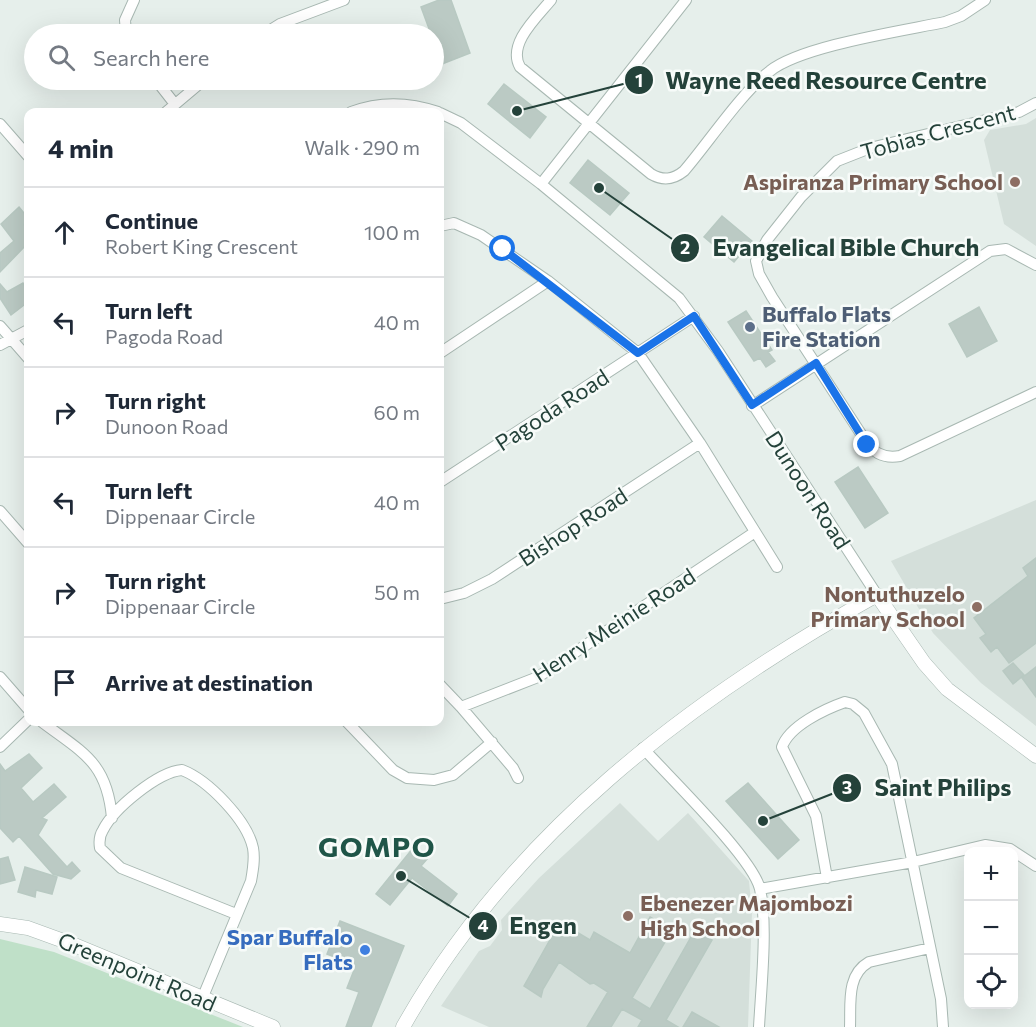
<!DOCTYPE html>
<meta charset="utf-8">
<style>
body{margin:0;font-family:Commissioner,sans-serif;background:#f6f6f7;color:#1f2937}
.controls{position:absolute;right:18px;bottom:18px;display:grid;overflow:hidden;border-radius:12px;box-shadow:0 6px 24px #0002}
.controls button{width:54px;height:54px;display:grid;place-items:center;padding:0;border:0;border-bottom:2px solid #e0e1e3;background:#fff;color:#1f2937;font:30px sans-serif}
.stop{position:absolute;width:18px;height:18px;margin:-14px;border:4px solid #1a73e8;border-radius:50%;background:#fff}
.stop.end{background:#1a73e8;border-color:#fff;box-shadow:0 2px 6px #0008}
.list{margin:0;padding:0;list-style:none}
h2{display:flex;justify-content:space-between;align-items:center;height:78px;margin:0;padding:0 24px;font-size:26px}
h2 small{font-size:20px;font-weight:400;color:#747a83}
.list li{display:grid;grid-template-columns:39px 1fr auto;gap:18px;align-items:center;box-sizing:border-box;height:90px;padding:0 24px;border-top:2px solid #e0e1e3}
.list b{display:block;font-size:22px;white-space:nowrap}
.list p{margin:0;font-size:20px;white-space:nowrap;color:#747a83}
.list em{font-size:20px;font-style:normal;color:#747a83}
.icon{flex:none;width:33px;height:33px;fill:none;stroke:currentColor;stroke-width:2;stroke-linecap:round;stroke-linejoin:round}
.map{position:relative;flex:none;width:1036px;height:1027px;overflow:hidden}
.search{position:absolute;background:#fff;box-shadow:0 6px 24px #0002;left:24px;top:24px;width:420px;height:66px;display:flex;align-items:center;gap:15px;box-sizing:border-box;padding:0 21px;border-radius:33px;color:#747a83;font-size:22px}
.panel{position:absolute;background:#fff;box-shadow:0 6px 24px #0002;left:24px;top:108px;width:420px;height:618px;border-radius:12px}
.map>svg:first-child{display:block}
</style>
<div class="map">
<svg width="1036" height="1027" viewBox="0 0 1036 1027">
<rect width="100%" height="100%" fill="#e6efeb"/>
<path fill="#d4dfda" d="M1036 118V246L1004 224 984 140 990 130 1026 124Z
M1036 500V726L981 683 933 633 891 561Z
M620 803 658 841 688 813 749 881 752 912 748 1027H489L441 1006 479 951 490 946 502 930 501 920 539 878Z"/>
<path fill="#bfe0c8" d="M0 939 54 952 243 1027H0Z"/>
<path fill="#bbcac4" stroke="#b8c9c2" stroke-width="1.5" d="M439 0H451L470 53 442 64 421 7Z
M504 84 546 117 530 138 488 104Z
M588 160 629 193 610 215 570 183Z
M19 207 28 218 24 225 28 230V243L0 272V253L14 241 1 224Z
M722 216 752 241 734 262 704 237Z
M23 283 28 292V302L11 315 0 298V284L7 292Z
M979 307 997 341 967 357 949 324Z
M746 311 772 350 768 352 775 361 766 367 760 358 754 361 728 322Z
M858 467 888 513 865 528 835 482Z
M1036 558V643L1009 663 997 647 991 652 980 638 986 634 974 618 1028 576 1023 568Z
M1013 663 1024 675 1013 684 1003 671Z
M1036 667V697L1022 678Z
M29 754 42 768 21 788 33 802 54 784 66 797 42 818 47 820 38 835 67 867 72 862 80 871 71 879 53 874 19 836 13 842 0 828V764L5 771Z
M748 783 799 840 778 859 726 801Z
M413 848 427 859 421 866 457 894 448 906 412 878 390 905 376 894Z
M8 857 15 880 0 884V859Z
M25 867 57 877 52 894 36 890 35 897 18 892Z
M650 917 672 930 632 998 650 1009 695 930 712 940 666 1020 678 1027H638L642 1020 622 1009 611 1027H587L608 992 594 983 590 984 559 962 543 989 541 997 524 986 560 922 590 940 594 932 630 953Z
M340 921 404 946 371 1027H346L359 992 347 988 356 965 327 954Z
M692 1012 719 1027H683Z"/>
<g fill="none" stroke-linecap="round" stroke-linejoin="round">
<defs>
<path id="minor" d="M551 0C537 17 507 44 520 67L651 174C663 181 673 180 684 171 709 142 741 93 770 71 801 46 902 31 945 22L961 16 985 0
M126 34 125 20 134 0
M264 34 280 24 344 0
M156 80 174 103
M1036 103 1019 112 870 148 837 161 801 197 767 240 756 261 759 274 772 297 863 437C872 452 882 459 900 456L1036 392
M166 112 204 80
M351 112C380 101 409 102 438 112
M440 113 461 123 541 184 679 298 718 351 877 595
M0 124 28 156
M541 184 686 0
M440 226 454 223 481 235 548 281 638 353 700 443 777 567
M0 326 28 358
M0 345 28 330
M440 353 548 281
M752 406 990 251 1006 249 1036 265
M440 482 694 316
M0 511 28 543
M440 599 464 593 492 579 700 443
M0 677 28 709
M440 685 461 707 538 677 755 532
M461 707 513 768 518 778
M42 722C83 753 107 762 112 818
M347 722 393 770 407 778 434 780 453 775 492 742
M0 747 28 720
M643 748C668 776 753 858 760 889 768 924 761 989 759 1027
M827 878 816 816 782 747C789 726 825 709 845 702L853 704 864 713 892 764 941 999 943 1027
M760 889 913 862 985 845 1010 849 1036 866
M202 999 251 881C253 870 255 859 253 848 247 820 208 780 182 770 158 772 114 808 103 830 99 836 99 842 100 848L121 868 236 914
M850 1027C851 1004 846 975 869 962L930 948"/>
<path id="tertiary" d="M0 924 28 928 72 944 273 1027
M403 1027C510 836 688 700 877 595L924 663 947 689 1036 756"/>
</defs>
<use href="#minor" stroke="#a8b8b2" stroke-width="12"/>
<use href="#tertiary" stroke="#a8b8b2" stroke-width="15"/>
<use href="#minor" stroke="#fff" stroke-width="10"/>
<use href="#tertiary" stroke="#fff" stroke-width="14"/>
</g>
<g fill="none" stroke-linecap="round" stroke-linejoin="round">
<path stroke="#1a73e8" stroke-width="8" d="M503 249 638 353 694 316 752 405 816 363 867 445"/>
</g>
<g fill="#8d6e63" stroke="#f7fbf9" stroke-width="2">
<circle cx="1015" cy="182" r="6"/>
<circle cx="977" cy="607" r="6"/>
<circle cx="628" cy="916" r="6"/>
</g>
<circle fill="#5c6f8a" stroke="#f7fbf9" stroke-width="2" cx="750" cy="327" r="6"/>
<circle fill="#3f7fe0" stroke="#f7fbf9" stroke-width="2" cx="365" cy="950" r="6"/>
<g text-anchor="middle" stroke-width="5" stroke-linejoin="round" paint-order="stroke">
<g font-size="22" fill="#24423a" stroke="#f7fbf9">
<text transform="translate(938 132) rotate(-15)" y="8">Tobias Crescent</text>
<text transform="translate(552 410) rotate(-33)" y="8">Pagoda Road</text>
<text transform="translate(808 490) rotate(57)" y="8">Dunoon Road</text>
<text transform="translate(573 527) rotate(-33)" y="8">Bishop Road</text>
<text transform="translate(614 625) rotate(-33)" y="8">Henry Meinie Road</text>
<text transform="translate(137 972) rotate(23)" y="8">Greenpoint Road</text>
</g>
<g font-size="22" font-weight="bold" fill="#785e54" stroke="#f7fbf9" text-anchor="end">
<text x="1003" y="190">Aspiranza Primary School</text>
<text x="965" y="602">Nontuthuzelo<tspan x="965" dy="25">Primary School</tspan></text>
<text x="640" y="911" text-anchor="start">Ebenezer Majombozi<tspan x="640" dy="25">High School</tspan></text>
</g>
<g font-size="22" font-weight="bold" fill="#4e5e75" stroke="#f7fbf9" text-anchor="start">
<text x="762" y="322">Buffalo Flats<tspan x="762" dy="25">Fire Station</tspan></text>
</g>
<g font-size="22" font-weight="bold" fill="#366cbe" stroke="#f7fbf9" text-anchor="end">
<text x="353" y="945">Spar Buffalo<tspan x="353" dy="25">Flats</tspan></text>
</g>
<g font-size="28" font-weight="bold" letter-spacing="1.5" fill="#1f5548" stroke="#f7fbf9">
<text x="377" y="857">GOMPO</text>
</g>
</g>
<path fill="none" stroke="#24423a" stroke-width="2" d="M517 111L639 80M599 188L685 248M763 821L847 788M401 876L483 926"/>
<g fill="#24423a" stroke="#f7fbf9" stroke-width="2">
<circle cx="517" cy="111" r="6"/>
<circle cx="599" cy="188" r="6"/>
<circle cx="763" cy="821" r="6"/>
<circle cx="401" cy="876" r="6"/>
<circle cx="639" cy="80" r="15"/>
<circle cx="685" cy="248" r="15"/>
<circle cx="847" cy="788" r="15"/>
<circle cx="483" cy="926" r="15"/>
</g>
<g font-size="18" text-anchor="middle" font-weight="bold" fill="#fff">
<text x="639" y="87">1</text>
<text x="685" y="254">2</text>
<text x="847" y="794">3</text>
<text x="483" y="932">4</text>
</g>
<g font-size="24" text-anchor="middle" font-weight="bold" fill="#24423a" stroke="#f7fbf9" stroke-width="5" stroke-linejoin="round" paint-order="stroke">
<text x="826" y="89">Wayne Reed Resource Centre</text>
<text x="846" y="256">Evangelical Bible Church</text>
<text x="943" y="796">Saint Philips</text>
<text x="543" y="934">Engen</text>
</g>
</svg>
<div class="controls">
<button>+</button>
<button>−</button>
<button><svg class="icon" aria-label="locate" viewBox="0 0 24 24"><circle cx="12" cy="12" r="6"/><path d="M12 2v4M12 18v4M2 12h4M18 12h4"/></svg></button>
</div>
<div class="stop" style="left:503px;top:249px"></div>
<div class="stop end" style="left:867px;top:445px"></div>
<div class="search"><svg class="icon" aria-label="search" viewBox="0 0 24 24"><circle cx="10" cy="10" r="6"/><path d="M15 15l6 6"/></svg>Search here</div>
<section class="panel">
<h2>4 min<small>Walk · 290 m</small></h2>
<ul class="list">
<li><svg class="icon" aria-label="ahead" viewBox="0 0 24 24"><path d="M12 20V5M6 11l6-6 6 6"/></svg><div><b>Continue</b><p>Robert King Crescent</p></div><em>100 m</em></li>
<li><svg class="icon" aria-label="left" viewBox="0 0 24 24"><path d="M17 20v-9H6M10 6l-5 5 5 5"/></svg><div><b>Turn left</b><p>Pagoda Road</p></div><em>40 m</em></li>
<li><svg class="icon" aria-label="right" viewBox="0 0 24 24"><path d="M7 20v-9h11M14 6l5 5-5 5"/></svg><div><b>Turn right</b><p>Dunoon Road</p></div><em>60 m</em></li>
<li><svg class="icon" aria-label="left" viewBox="0 0 24 24"><path d="M17 20v-9H6M10 6l-5 5 5 5"/></svg><div><b>Turn left</b><p>Dippenaar Circle</p></div><em>40 m</em></li>
<li><svg class="icon" aria-label="right" viewBox="0 0 24 24"><path d="M7 20v-9h11M14 6l5 5-5 5"/></svg><div><b>Turn right</b><p>Dippenaar Circle</p></div><em>50 m</em></li>
<li><svg class="icon" aria-label="arrive" viewBox="0 0 24 24"><path d="M6 21V4h12l-3 4 3 4H6"/></svg><div><b>Arrive at destination</b></div></li>
</ul>
</section>
</div>
